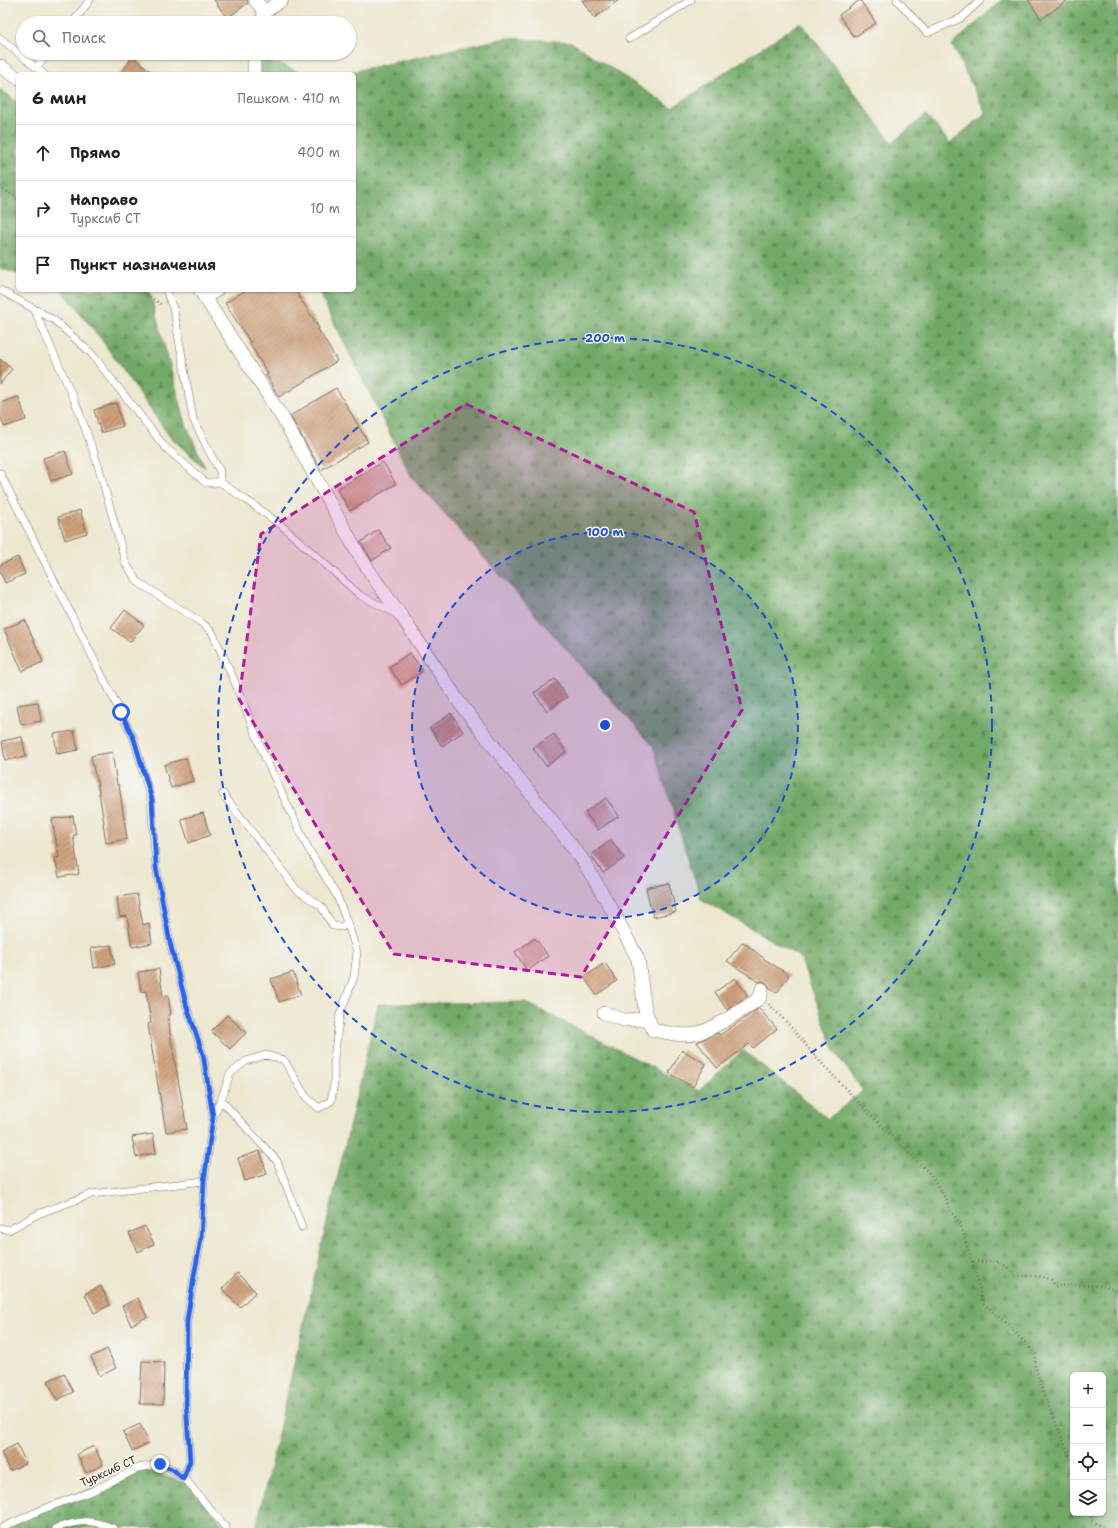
<!DOCTYPE html>
<html lang="ru">
<meta charset="utf-8">
<style>
body{margin:0;font-family:"Shantell Sans",sans-serif;background:#f2f2f2;color:#202124}
.controls{position:absolute;right:12px;bottom:12px;display:grid;overflow:hidden;border-radius:6px;box-shadow:0 1px 3px #0004}
.controls button{width:36px;height:36px;display:grid;place-items:center;padding:0;border:0;border-bottom:1px solid #e0e0e0;background:#fff;color:#202124;font:20px sans-serif}
.stop{position:absolute;width:12px;height:12px;margin:-9px;border:3px solid #2563eb;border-radius:50%;background:#fff}
.stop.end{background:#2563eb;border-color:#fff;box-shadow:0 1px 4px #0008}
.list{margin:0;padding:0;list-style:none}
h2{display:flex;justify-content:space-between;align-items:center;height:52px;margin:0;padding:0 16px;font-size:17px}
h2 small{font-size:13px;font-weight:400;color:#757577}
.list li{display:grid;grid-template-columns:26px 1fr auto;gap:12px;align-items:center;box-sizing:border-box;height:56px;padding:0 16px;border-top:1px solid #e0e0e0}
.list b{display:block;font-size:15px;white-space:nowrap}
.list p{margin:0;font-size:13px;white-space:nowrap;color:#757577}
.list em{font-size:13px;font-style:normal;color:#757577}
.icon{flex:none;width:22px;height:22px;fill:none;stroke:currentColor;stroke-width:2;stroke-linecap:round;stroke-linejoin:round}
.map{position:relative;flex:none;width:1118px;height:1528px;overflow:hidden}
.search{position:absolute;background:#fff;box-shadow:0 1px 3px #0004;left:16px;top:16px;width:340px;height:44px;display:flex;align-items:center;gap:10px;box-sizing:border-box;padding:0 14px;border-radius:22px;color:#757577;font-size:15px}
.panel{position:absolute;background:#fff;box-shadow:0 1px 3px #0004;left:16px;top:72px;width:340px;height:220px;border-radius:6px}
.map>svg:first-child{display:block}
</style>
<div class="map">
<svg width="1118" height="1528" viewBox="0 0 1118 1528">
<defs>
<pattern id="forest-firs" width="22" height="20" patternUnits="userSpaceOnUse"><rect width="22" height="20" fill="#72a967"/><path d="M5 1l3.5 6h-7zM16 11l3.5 6h-7z" fill="#5f8a54"/></pattern>
<pattern id="building-hatch" width="6" height="6" patternUnits="userSpaceOnUse"><rect width="6" height="6" fill="#cea07d"/><path d="M-1 1l2-2M0 6l6-6M5 7l2-2" fill="none" stroke="#a88366"/></pattern>
</defs>
<rect width="100%" height="100%" fill="#f6f6f2"/>
<filter id="ink" filterUnits="userSpaceOnUse"><feTurbulence type="fractalNoise" baseFrequency=".025" numOctaves="2"/><feDisplacementMap in="SourceGraphic" scale="8" xChannelSelector="R" yChannelSelector="G"/><feConvolveMatrix kernelMatrix="1 2 1 2 8 2 1 2 1" color-interpolation-filters="sRGB"/></filter>
<filter id="wash" filterUnits="userSpaceOnUse"><feTurbulence type="fractalNoise" baseFrequency=".012" numOctaves="4" result="noise"/><feDisplacementMap in="SourceGraphic" scale="16" xChannelSelector="R" yChannelSelector="G"/><feGaussianBlur stdDeviation="0.9" result="paint"/><feColorMatrix in="noise" values="0 0 0 0 0 0 0 0 0 0 0 0 0 0 0 0 0 1.4 0 .05"/><feComposite in="paint" operator="in"/></filter>
<g filter="url(#wash)">
<rect width="100%" height="100%" fill="#ede7cf"/>
<path fill="url(#forest-firs)" stroke="#566a42" fill-rule="evenodd" d="M1002 0H1118V1528H256L378 1004 525 1002 699 1091 743 1050 828 1119 863 1091 835 1052 800 957 701 899 653 746 411 476 318 290H354V74H341L506 38 571 42 672 108 801 22 892 143 926 115 950 143 986 113 952 45ZM1073 1375H1103V1513H1073Z
M260 55 303 74H252Z
M0 89 18 103V274L0 268Z
M62 290H149L186 424 205 468 170 437 101 339Z
M139 1468 189 1484 226 1528H0Z"/>
<g id="blocks">
<path fill="url(#building-hatch)" d="M214 0H247L248 3 227 18Z
M582 0H619L594 18Z
M860 0 876 23 854 37 839 15Z
M1028 0H1068L1041 19Z
M133 57 154 74H120Z
M246 290H295L319 328 318 329 337 361 279 397 266 375 268 374 249 342H250L225 303Z
M0 359 12 369 0 384Z
M336 388 368 442 321 470 290 416Z
M19 397 26 420 4 427 0 414V403Z
M116 403 123 426 101 433 94 410Z
M65 451 73 474 51 481 43 458Z
M383 462 396 484 350 511 337 489Z
M80 510 87 533 65 540 58 517Z
M378 530 391 548 372 561 361 542Z
M18 557 25 574 5 583 0 572V565Z
M125 610 144 625 130 642 111 628Z
M25 620 43 662 22 671 4 629Z
M410 653 423 671 402 685 389 667Z
M555 679 567 697 547 711 534 693Z
M38 702 41 721 21 725 17 705Z
M451 713 463 732 442 746 430 728Z
M74 731 78 750 57 754 54 734Z
M554 734 566 752 546 766 533 748Z
M22 737 26 757 5 760 2 741Z
M112 752 117 785H119L127 839 106 843 103 823H104L96 775H95L91 756Z
M186 758 193 781 171 788 164 765Z
M606 798 619 816 598 830 585 812Z
M203 813 210 835 189 843 181 819Z
M73 816 76 835 73 836 79 874 59 877 55 858 59 857 52 819Z
M611 840 624 858 603 873 591 855Z
M669 883 676 912 653 917 646 888Z
M137 894 143 925 149 923 152 943 132 947 127 916 120 917 117 897Z
M535 938 548 956 527 971 515 952Z
M743 942 766 960 789 975 777 993 770 989 767 983 763 981 759 982 727 961Z
M111 945 115 964 94 968 91 948Z
M605 963 617 981 596 995 584 977Z
M159 969 163 996 168 995 171 1015H168L171 1040 187 1129 166 1132 153 1056 148 1024 151 1023 146 991 141 992 138 972Z
M293 972 301 995 279 1002 271 979Z
M735 978 748 996 727 1010 715 992Z
M759 1008 777 1029 753 1048 749 1044 717 1068 697 1042 718 1033 720 1035Z
M227 1015 246 1033 230 1049 211 1031Z
M682 1050 706 1064 693 1087 669 1073Z
M153 1134 156 1153 136 1157 132 1137Z
M260 1151 267 1174 245 1181 238 1158Z
M145 1226 154 1244 138 1252 129 1233Z
M237 1273 256 1292 240 1307 222 1289Z
M101 1286 110 1305 94 1313 85 1294Z
M138 1298 147 1317 131 1325 122 1306Z
M107 1349 116 1368 100 1376 91 1357Z
M142 1361 164 1362 163 1404H140Z
M64 1373 73 1392 57 1400 48 1381Z
M140 1424 149 1443 132 1451 123 1432Z
M17 1444 26 1463 10 1471 1 1452Z
M94 1446 103 1465 86 1473 77 1454Z"/>
</g>
</g>
<g filter="url(#ink)">
<use href="#blocks" fill-opacity="0" stroke="#796c5c" stroke-width="1"/>
<g fill="none" stroke-linecap="round" stroke-linejoin="round">
<defs>
<path id="service" d="M897 0 927 33 961 18 981 0
M72 23 90 0
M0 38 44 74
M629 39 691 0
M37 67 48 53
M0 290 54 320 91 353 164 446 206 483 220 482 245 499 281 525 361 596 399 615
M166 290 174 311 193 419 213 459 220 471V482
M34 309 79 411 98 465 126 564 138 582 202 623 212 632 234 680 266 760 308 848 337 896 347 922 357 952 354 977 340 1014 334 1058V1083L331 1101 319 1108 306 1097 284 1060 266 1055 246 1061 230 1074 221 1100 213 1117
M0 473 134 739 151 800 156 867 170 943 187 1007 203 1054 213 1117 204 1181 201 1239 194 1276 187 1321 186 1402 190 1461 183 1479
M223 794 297 890 321 906 333 926 342 927 347 922
M221 1100 277 1161 302 1227
M0 1228 9 1230 38 1214 92 1194 204 1181
M2 1528 41 1510 92 1491 139 1468 160 1464 174 1470 189 1484 226 1528
M56 1528C80 1520 89 1519 113 1528"/>
<path id="minor" d="M255 0 265 12
M261 23 265 12 282 0
M254 53V74
M0 66 18 78
M200 290 282 417 359 555 378 584 402 617 459 702 582 859 612 910 638 959 645 1010 653 1030C665 1032 683 1037 694 1034 714 1030 743 1009 760 998L762 989
M212 293 217 290
M604 1013 624 1020 649 1019"/>
</defs>
<use href="#service" stroke="#796c5c" stroke-width="8"/>
<use href="#minor" stroke="#796c5c" stroke-width="14"/>
<path stroke="#796c5c" stroke-width="2.5" stroke-dasharray="1 3" stroke-linecap="butt" d="M0 187 18 199
M140 290 161 304
M244 290V291
M769 1004 791 1027 813 1054 863 1107 930 1174 946 1199 950 1210 960 1223 976 1275 983 1303 1012 1329 1036 1354 1035 1366 1045 1398 1073 1463
M973 1262C995 1262 999 1256 1015 1276H1038L1051 1279 1055 1286 1077 1285 1105 1286 1118 1292
M1089 1513 1091 1520 1102 1528"/>
<use href="#service" stroke="#fff" stroke-width="7"/>
<use href="#minor" stroke="#fff" stroke-width="13"/>
</g>
</g>
<g fill="none" stroke-linecap="round" stroke-linejoin="round" filter="url(#ink)">
<path stroke="#2563eb" stroke-width="5" d="M121 712 134 739 152 800 156 867 170 943 187 1007 203 1054 213 1117 204 1181 201 1239 194 1276 187 1321 186 1402 190 1461 183 1479 174 1470 160 1464"/>
</g>
<path fill="#b5179e" fill-opacity="0.2" stroke="#b5179e" stroke-width="3" stroke-dasharray="8 5" stroke-linejoin="round" d="M466 404 694 512 742 710 581 977 394 954 239 699 261 534Z"/>
<circle cx="605" cy="725" r="193" fill="#1d4ed8" fill-opacity=".12"/>
<g fill="none" stroke="#1d4ed8" stroke-width="2" stroke-dasharray="7 5">
<circle cx="605" cy="725" r="193"/>
<circle cx="605" cy="725" r="387"/>
</g>
<g text-anchor="middle" stroke-width="3" stroke-linejoin="round" paint-order="stroke">
<g font-size="11" fill="#3b2a1e" stroke="#f6f6f2">
<text transform="translate(108 1471) rotate(-24)" y="4">Турксиб СТ</text>
</g>
</g>
<circle cx="605" cy="725" r="6" fill="#1d4ed8" stroke="#f6f6f2" stroke-width="2"/>
<g font-size="12" text-anchor="middle" font-weight="bold" fill="#1d4ed8" stroke="#f6f6f2" stroke-width="3" stroke-linejoin="round" paint-order="stroke">
<text x="605" y="342">200 m</text>
<text x="605" y="536">100 m</text>
</g>
</svg>
<div class="controls">
<button>+</button>
<button>−</button>
<button><svg class="icon" aria-label="locate" viewBox="0 0 24 24"><circle cx="12" cy="12" r="6"/><path d="M12 2v4M12 18v4M2 12h4M18 12h4"/></svg></button>
<button><svg class="icon" aria-label="layers" viewBox="0 0 24 24"><path d="M12 4l9 5-9 5-9-5zM3 14l9 5 9-5"/></svg></button>
</div>
<div class="stop" style="left:121px;top:712px"></div>
<div class="stop end" style="left:160px;top:1464px"></div>
<div class="search"><svg class="icon" aria-label="search" viewBox="0 0 24 24"><circle cx="10" cy="10" r="6"/><path d="M15 15l6 6"/></svg>Поиск</div>
<section class="panel">
<h2>6 мин<small>Пешком · 410 m</small></h2>
<ul class="list">
<li><svg class="icon" aria-label="ahead" viewBox="0 0 24 24"><path d="M12 20V5M6 11l6-6 6 6"/></svg><div><b>Прямо</b></div><em>400 m</em></li>
<li><svg class="icon" aria-label="right" viewBox="0 0 24 24"><path d="M7 20v-9h11M14 6l5 5-5 5"/></svg><div><b>Направо</b><p>Турксиб СТ</p></div><em>10 m</em></li>
<li><svg class="icon" aria-label="arrive" viewBox="0 0 24 24"><path d="M6 21V4h12l-3 4 3 4H6"/></svg><div><b>Пункт назначения</b></div></li>
</ul>
</section>
</div>
